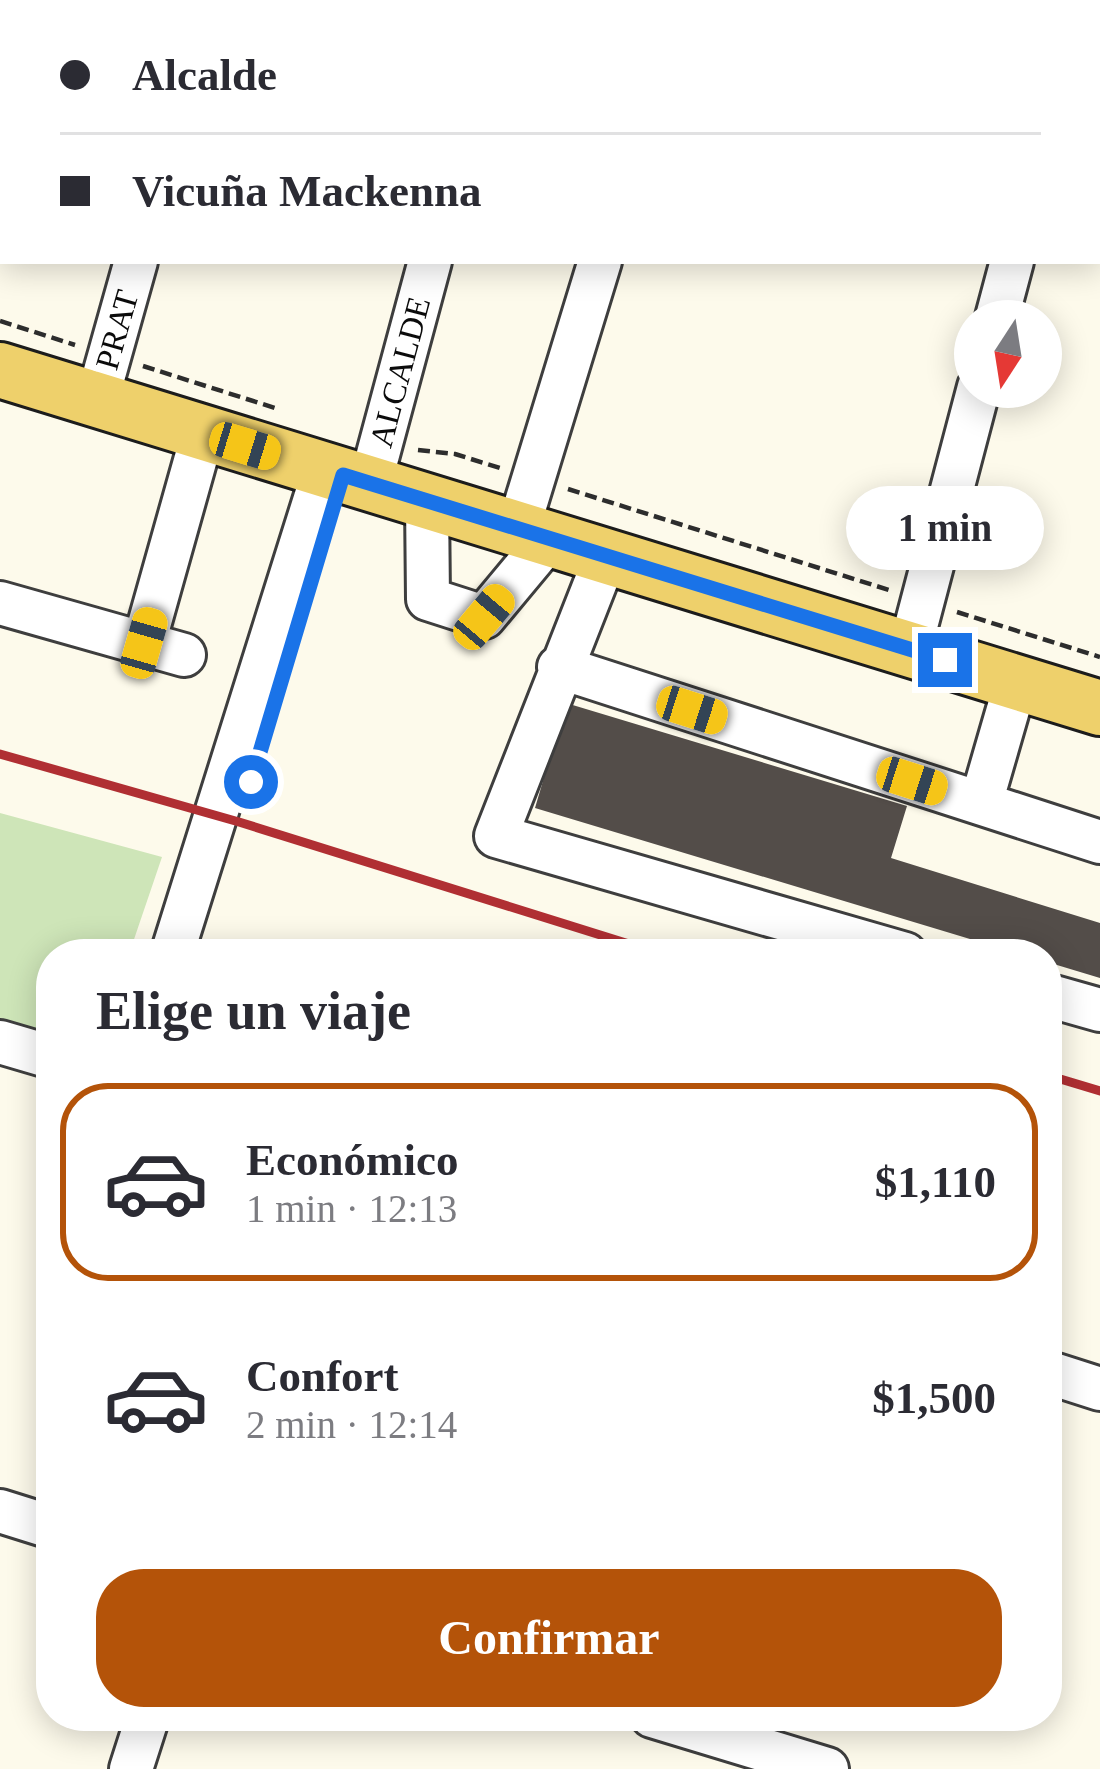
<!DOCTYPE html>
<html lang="es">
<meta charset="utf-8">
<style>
:root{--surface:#fff;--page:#f7f7f7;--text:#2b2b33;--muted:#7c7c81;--line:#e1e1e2;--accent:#b45309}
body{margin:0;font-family:Georgia,serif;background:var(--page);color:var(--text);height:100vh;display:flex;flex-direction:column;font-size:45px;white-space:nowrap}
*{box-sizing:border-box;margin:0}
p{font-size:39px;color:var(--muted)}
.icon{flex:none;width:66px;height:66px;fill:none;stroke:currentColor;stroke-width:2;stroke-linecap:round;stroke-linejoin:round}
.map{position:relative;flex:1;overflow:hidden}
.drawer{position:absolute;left:36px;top:939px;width:1026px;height:792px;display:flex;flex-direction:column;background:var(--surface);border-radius:48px;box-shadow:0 6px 30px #0003}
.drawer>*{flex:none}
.guide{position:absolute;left:0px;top:0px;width:1101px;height:264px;box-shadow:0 6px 30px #0003;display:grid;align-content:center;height:264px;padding:0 60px;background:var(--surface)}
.needle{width:78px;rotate:192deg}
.fabs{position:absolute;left:954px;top:300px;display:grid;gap:24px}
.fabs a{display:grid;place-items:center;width:108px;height:108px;border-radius:50%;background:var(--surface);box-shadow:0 6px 30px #0003;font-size:60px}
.end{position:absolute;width:54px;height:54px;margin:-27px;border:15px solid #1a73e8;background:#fff;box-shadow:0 0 0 6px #fff}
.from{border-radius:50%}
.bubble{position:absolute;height:84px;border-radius:42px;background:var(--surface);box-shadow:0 6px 30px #0003;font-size:39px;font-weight:700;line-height:84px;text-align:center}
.car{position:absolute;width:36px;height:72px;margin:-36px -18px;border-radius:15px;box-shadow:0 0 9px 3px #0007;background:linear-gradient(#f5c518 24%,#345 0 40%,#f5c518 0 76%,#345 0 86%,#f5c518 0)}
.guide b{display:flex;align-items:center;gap:42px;height:114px;font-size:45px}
.guide b+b{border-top:3px solid var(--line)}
.guide i{width:30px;height:30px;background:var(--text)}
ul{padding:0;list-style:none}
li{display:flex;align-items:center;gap:36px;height:198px;margin:0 24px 18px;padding:0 36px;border:6px solid transparent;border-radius:48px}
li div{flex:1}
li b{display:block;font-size:45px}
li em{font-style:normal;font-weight:700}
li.selected{border-color:var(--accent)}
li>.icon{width:108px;height:108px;stroke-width:1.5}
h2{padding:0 60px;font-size:54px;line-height:144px}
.action{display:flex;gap:24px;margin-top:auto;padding:24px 60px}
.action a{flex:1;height:138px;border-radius:48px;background:var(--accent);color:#fff;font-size:48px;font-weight:700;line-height:138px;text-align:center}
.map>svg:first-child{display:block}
</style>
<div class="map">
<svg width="1100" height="1769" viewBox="0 0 1100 1769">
<rect width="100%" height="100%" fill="#fdfaeb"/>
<path fill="#cee5b8" d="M0 813 162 857 129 954H51V1047L0 1054Z"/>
<path fill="#534d49" d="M566 703 907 806 891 858 1100 923V978L1047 962V954H1020L535 808Z"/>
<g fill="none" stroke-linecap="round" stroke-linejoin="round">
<g stroke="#3e3e3e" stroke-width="48">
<path id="minor" d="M949 0 959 3
M209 3 210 0
M500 3 501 0
M1080 3 1081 0
M1098 46H1100
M996 321 1012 261
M97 400 136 261
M370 484 430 261
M427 501 428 599 484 617 549 539
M518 529 600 261
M606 556 496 836 905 954
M0 603 184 655
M144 643 203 433
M910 649 979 387
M559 667 1100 842
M981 803 1016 682
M172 954 324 470
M1047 995 1100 1010
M0 1042 51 1057
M1047 1372 1100 1389
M0 1511 51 1527
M652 1716 827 1769
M131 1769 148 1716"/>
</g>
<g stroke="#1c1c1c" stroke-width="60">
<path id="major" d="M0 370 1100 708"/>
</g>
<path stroke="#2d2d2d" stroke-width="4.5" stroke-dasharray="12 6" stroke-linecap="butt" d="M0 321 75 345
M143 366 275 408
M418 450 455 454 500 468
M568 489 889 590
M957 612 1100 657"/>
<use href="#minor" stroke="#fff" stroke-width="42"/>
<use href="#major" stroke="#eed06b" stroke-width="54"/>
<path stroke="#b02f33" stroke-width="9" d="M0 754 239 822 661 954
M1047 1075 1100 1091"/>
</g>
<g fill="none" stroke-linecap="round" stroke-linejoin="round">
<path stroke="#1a73e8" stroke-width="15" d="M251 782 343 475 945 660"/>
</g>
<g text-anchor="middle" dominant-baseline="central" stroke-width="12" stroke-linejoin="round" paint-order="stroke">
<g font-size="33" fill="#0b0b0b" stroke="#fff">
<text transform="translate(117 330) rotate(-74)">PRAT</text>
<text transform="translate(400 372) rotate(-75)">ALCALDE</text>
</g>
</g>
</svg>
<div class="fabs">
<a><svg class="needle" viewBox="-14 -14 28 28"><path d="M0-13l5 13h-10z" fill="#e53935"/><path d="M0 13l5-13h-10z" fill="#7c7c81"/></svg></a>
</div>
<i class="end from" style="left:251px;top:782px"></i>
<i class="end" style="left:945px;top:660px"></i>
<div class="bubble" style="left:846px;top:486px;width:198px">1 min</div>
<i class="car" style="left:245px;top:446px;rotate:107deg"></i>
<i class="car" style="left:484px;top:617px;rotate:40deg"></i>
<i class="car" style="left:144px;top:643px;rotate:16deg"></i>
<i class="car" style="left:692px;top:710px;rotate:108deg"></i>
<i class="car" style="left:912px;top:781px;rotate:108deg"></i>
<div class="guide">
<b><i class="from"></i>Alcalde</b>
<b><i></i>Vicuña Mackenna</b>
</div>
<section class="drawer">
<h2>Elige un viaje</h2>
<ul>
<li class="selected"><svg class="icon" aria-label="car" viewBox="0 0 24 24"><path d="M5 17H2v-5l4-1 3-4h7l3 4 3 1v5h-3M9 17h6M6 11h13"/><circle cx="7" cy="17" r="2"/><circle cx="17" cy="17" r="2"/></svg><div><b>Económico</b><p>1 min · 12:13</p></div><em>$1,110</em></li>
<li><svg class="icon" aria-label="car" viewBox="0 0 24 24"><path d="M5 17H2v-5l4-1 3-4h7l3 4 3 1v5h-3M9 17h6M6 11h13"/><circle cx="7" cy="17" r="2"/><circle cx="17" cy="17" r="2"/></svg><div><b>Confort</b><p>2 min · 12:14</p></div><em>$1,500</em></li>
</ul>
<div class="action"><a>Confirmar</a></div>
</section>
</div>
